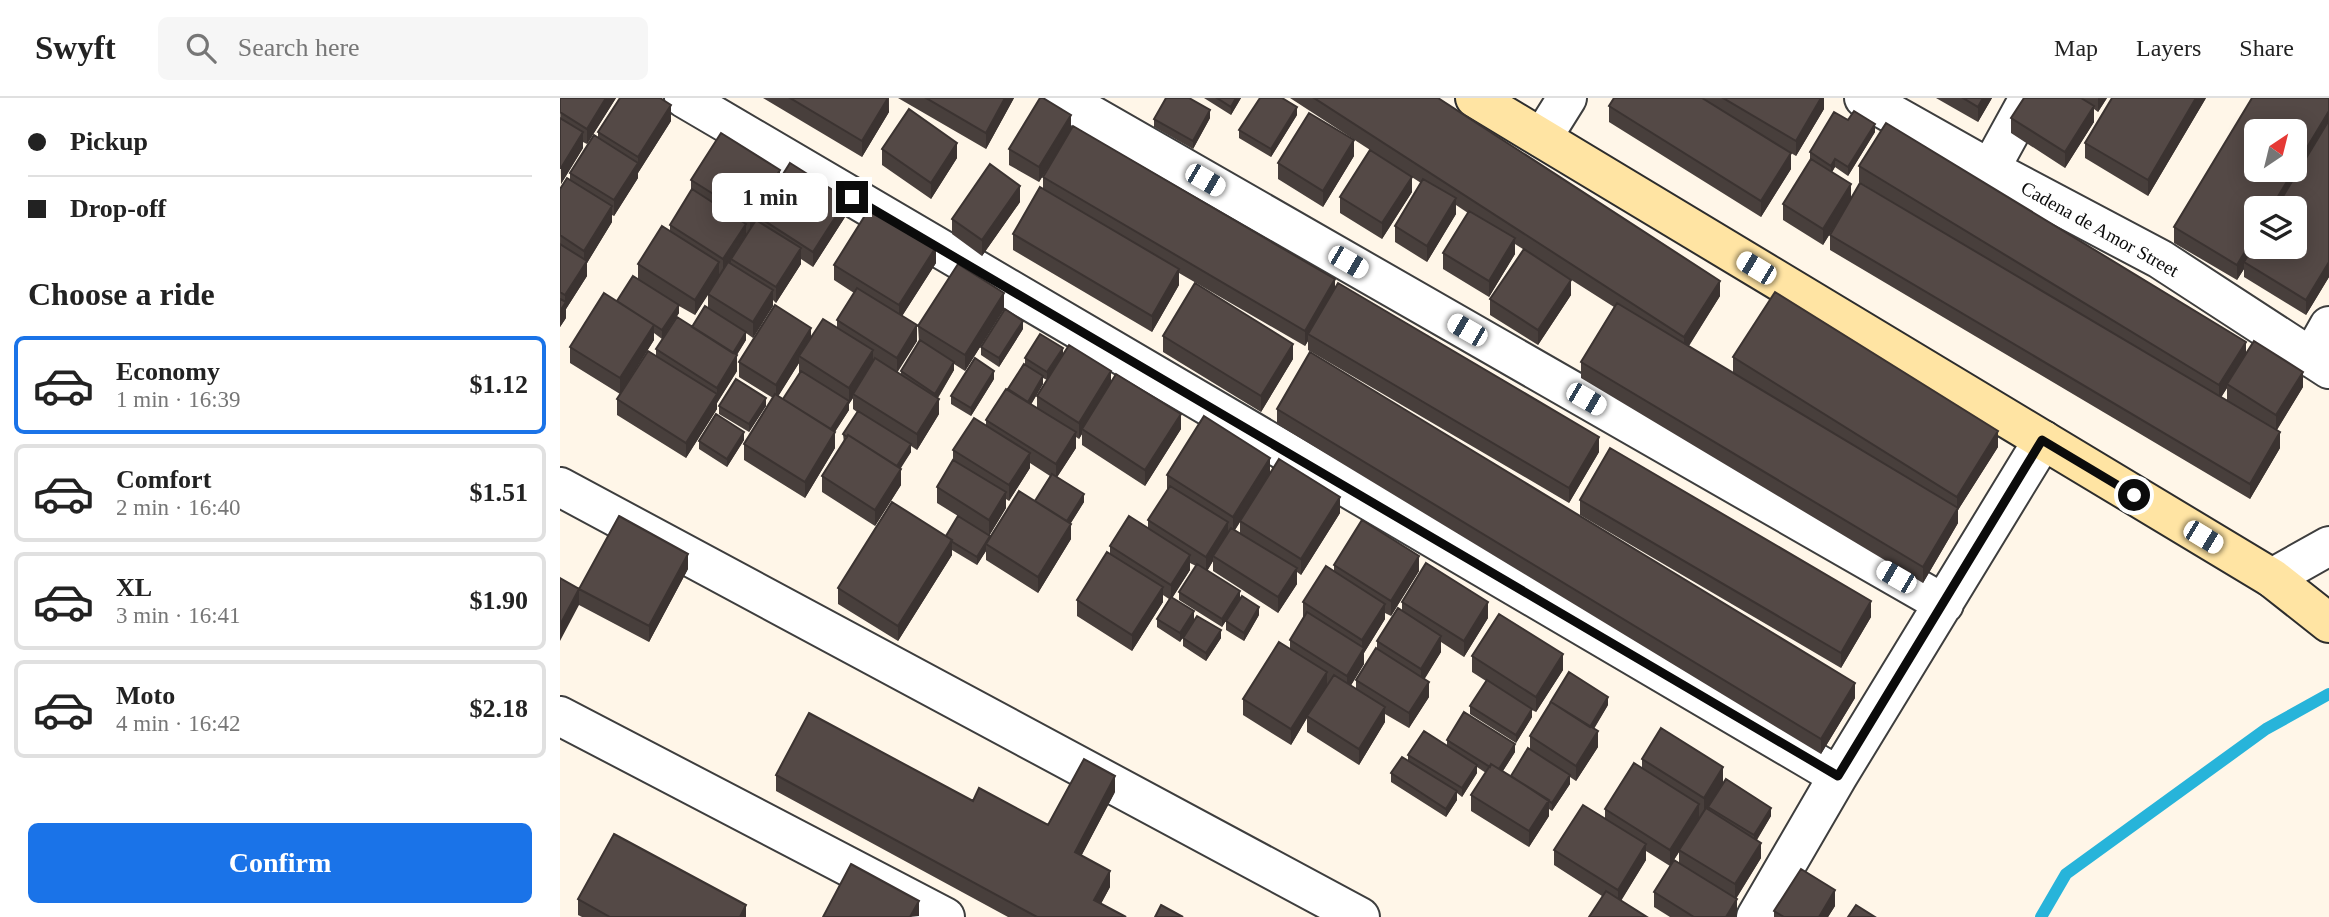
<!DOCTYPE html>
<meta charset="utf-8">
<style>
:root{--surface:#fff;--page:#f6f6f6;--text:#222;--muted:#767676;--line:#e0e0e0;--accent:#1a73e8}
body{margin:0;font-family:Georgia,serif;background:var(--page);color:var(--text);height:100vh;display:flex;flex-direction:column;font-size:26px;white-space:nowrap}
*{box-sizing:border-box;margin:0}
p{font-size:23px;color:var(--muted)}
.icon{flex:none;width:38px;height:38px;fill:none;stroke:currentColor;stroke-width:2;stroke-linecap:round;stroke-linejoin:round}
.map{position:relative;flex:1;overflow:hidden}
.details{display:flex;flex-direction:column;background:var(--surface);width:560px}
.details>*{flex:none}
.guide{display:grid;align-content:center;height:154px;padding:0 28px;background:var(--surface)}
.needle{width:46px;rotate:35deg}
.buttons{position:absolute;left:1684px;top:21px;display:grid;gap:14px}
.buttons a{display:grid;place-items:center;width:63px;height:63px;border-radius:10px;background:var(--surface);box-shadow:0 4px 18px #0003;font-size:35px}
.end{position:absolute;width:32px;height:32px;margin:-16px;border:9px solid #0b0b0b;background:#fff;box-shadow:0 0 0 4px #fff}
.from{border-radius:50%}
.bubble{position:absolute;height:49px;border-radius:10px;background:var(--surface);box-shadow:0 4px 18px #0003;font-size:23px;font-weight:800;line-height:49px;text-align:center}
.car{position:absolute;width:21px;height:42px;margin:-21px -10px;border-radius:9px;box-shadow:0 0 5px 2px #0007;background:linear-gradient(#fff 24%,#345 0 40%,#fff 0 76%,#345 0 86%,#fff 0)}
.guide b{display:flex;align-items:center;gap:24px;height:66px;font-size:26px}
.guide b+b{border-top:2px solid var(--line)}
.guide i{width:18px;height:18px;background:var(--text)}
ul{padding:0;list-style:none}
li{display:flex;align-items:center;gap:21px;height:98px;margin:0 14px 10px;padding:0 14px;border:4px solid var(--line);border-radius:10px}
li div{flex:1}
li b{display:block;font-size:26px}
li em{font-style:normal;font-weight:800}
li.active{border-color:var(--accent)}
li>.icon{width:63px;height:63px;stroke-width:1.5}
h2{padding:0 28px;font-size:32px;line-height:84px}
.cta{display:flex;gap:14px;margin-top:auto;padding:14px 28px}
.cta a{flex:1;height:80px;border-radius:10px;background:var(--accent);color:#fff;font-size:28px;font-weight:800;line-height:80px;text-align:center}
header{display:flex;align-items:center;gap:42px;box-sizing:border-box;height:98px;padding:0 35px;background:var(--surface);border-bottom:2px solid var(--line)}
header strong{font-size:33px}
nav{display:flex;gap:38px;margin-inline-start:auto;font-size:24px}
.search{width:490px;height:63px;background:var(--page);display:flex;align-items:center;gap:18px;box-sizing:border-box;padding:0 24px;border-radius:10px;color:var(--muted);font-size:26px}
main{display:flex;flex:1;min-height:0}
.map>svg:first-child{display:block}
</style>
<header>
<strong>Swyft</strong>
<div class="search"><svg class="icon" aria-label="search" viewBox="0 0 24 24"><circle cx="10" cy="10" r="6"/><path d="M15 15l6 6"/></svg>Search here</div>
<nav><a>Map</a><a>Layers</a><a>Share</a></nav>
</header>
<main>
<section class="details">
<div class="guide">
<b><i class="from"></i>Pickup</b>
<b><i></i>Drop-off</b>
</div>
<h2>Choose a ride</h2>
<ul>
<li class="active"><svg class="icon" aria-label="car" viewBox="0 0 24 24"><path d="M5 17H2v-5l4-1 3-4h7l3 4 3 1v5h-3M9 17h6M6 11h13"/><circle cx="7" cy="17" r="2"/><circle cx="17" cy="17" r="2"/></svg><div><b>Economy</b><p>1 min · 16:39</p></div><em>$1.12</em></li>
<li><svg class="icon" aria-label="car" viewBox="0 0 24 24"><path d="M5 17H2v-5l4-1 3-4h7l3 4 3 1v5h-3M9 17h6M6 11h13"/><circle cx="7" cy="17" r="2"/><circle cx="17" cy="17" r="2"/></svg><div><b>Comfort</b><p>2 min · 16:40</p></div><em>$1.51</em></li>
<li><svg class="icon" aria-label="car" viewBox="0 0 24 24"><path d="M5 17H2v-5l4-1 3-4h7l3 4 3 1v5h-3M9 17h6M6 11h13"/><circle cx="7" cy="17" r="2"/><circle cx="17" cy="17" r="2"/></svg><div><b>XL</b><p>3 min · 16:41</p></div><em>$1.90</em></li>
<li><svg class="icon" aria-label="car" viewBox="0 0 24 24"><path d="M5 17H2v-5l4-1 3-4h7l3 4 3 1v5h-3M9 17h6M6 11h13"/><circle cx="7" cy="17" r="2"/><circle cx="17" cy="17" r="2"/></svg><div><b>Moto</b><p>4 min · 16:42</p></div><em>$2.18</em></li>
</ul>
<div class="cta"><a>Confirm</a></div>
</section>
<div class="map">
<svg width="1769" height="819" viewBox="0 0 1769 819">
<rect width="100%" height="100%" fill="#fff6e8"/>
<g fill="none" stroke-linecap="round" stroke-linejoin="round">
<path stroke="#27b4da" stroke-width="12" d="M1481 819 1506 776 1706 631 1769 596"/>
<g stroke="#3e3e3e" stroke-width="42">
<path id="street" d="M124 0 1278 678
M502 0 1384 506
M1304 0 1430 71 1600 161 1769 271
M982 40 1007 0
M1430 71 1469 0
M1751 260 1769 228
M0 389 800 819
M1712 480 1769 448
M0 618 385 819
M1196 819 1278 678 1483 342"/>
</g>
<g stroke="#2d2d2d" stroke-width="42">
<path id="secondary" d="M915 0 1712 480 1769 525"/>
</g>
<use href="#street" stroke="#fff" stroke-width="38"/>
<use href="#secondary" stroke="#ffe4a3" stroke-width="38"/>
</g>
<path fill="#483f3c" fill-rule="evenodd" d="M0 0H56L27 46 23 44V50L1 86Z
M203 0H329V14L302 59Z
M338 0H454L426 51Z
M644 0H681L671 17Z
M730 0H878L1160 198 1129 248 1173 275V259L1438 349 1398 412V425L1363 485 1021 280V264L1054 209 955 146V156L929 199 883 171V155L908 115 896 107V116L867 164 835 144V128L861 85Z
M1054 0H1264V11L1236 58 1231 55V71L1201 119 1049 24V8Z
M1376 0H1432L1418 24Z
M1464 0H1547L1538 14 1534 11V24L1505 70 1451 35V20Z
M1646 0 1588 98 1525 60V45Z
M1769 0V179L1746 217 1684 179V171L1677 182 1614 145V129Z
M737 17 711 59 679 40V32Z
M650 20 633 51 594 29V21Z
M1288 22 1315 34 1288 78 1275 69 1272 74 1291 100 1372 128 1299 84V68L1686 256 1743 289 1717 332 1720 350 1690 401 1270 152V137L1278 122 1263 147 1223 122V106L1250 63V54ZM1667 290V302L1661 299Z
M111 23 78 75V80L54 118 52 117V124L27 165V178L6 211V220L0 229V91L10 82V75L38 40V34Z
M511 32 775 190 1039 354 1009 405 748 252V243L745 248 619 175V187L592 234 453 152V136L483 91V79L502 46 479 84 449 67V51Z
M322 51 397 60 371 101 322 67Z
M794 58 763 109 718 81V65Z
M220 81 287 116 253 169 241 161V166L216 205 213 202V208L193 240 186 235V242L177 257V273L157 305V311L126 360 57 317V301L96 258V251L132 229 148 210V196L135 217 119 208V215L102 241 94 235V242L60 296 10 265V249L57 203 78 181V166L110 133V127L131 93V82Z
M852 94 822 141 780 115V99Z
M460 104 422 158 392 136V121Z
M376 165 342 218 357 243 337 274 341 276V273L359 244 358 228 444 211 405 273 394 266V272L378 300 379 316 357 352 351 348V354L340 370 341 387 315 428 262 394V378L284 345 283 336 297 314 293 311V300L289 306V312L275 334V350L245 400 184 362V346L213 300 179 279V264L277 229V222L294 195 274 182V167ZM239 265V274L240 275 223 301 218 298Z
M1011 197 978 247 930 217V201Z
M463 231 439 269 421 257V249Z
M603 238 733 261 701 314 603 254Z
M503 258 551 285 621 331 585 388 522 347V336L519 341 516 339V350L497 379 524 404 511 425V441L478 495 426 462V453L417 467 392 452V457L338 543 278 506V490L386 438 398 418 377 405V389L393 362V352L426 328V322L465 267V260ZM483 280 487 282 477 298V310L471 306 483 286ZM470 365 490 378 475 403 430 439 429 438 446 410V401L449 403 470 370Z
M434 281 411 318 391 306V298Z
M159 308H206L189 334 159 316Z
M717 311 1295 600 1261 656 717 326Z
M184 342 167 369 139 351V343Z
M710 375 780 415 741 477 737 474V486L718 515 653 473V463L647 473 680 501 662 529 619 502V494L636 468 630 465V472L612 500 634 522 620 544 597 529V521L609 501 603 497V504L572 553 517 518V502L550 456V448L588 430V422L607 393V377ZM680 424V435L675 432Z
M1020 402 1311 519 1281 570 1020 417Z
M774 467 859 473 831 518 825 515V521L804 555V566L791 587 796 591V582L817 551V543L842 513V504L928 520 904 559 881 544V554L864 581 869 599 849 630 825 616V624L799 667 747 634V620L731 647 683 617V601L730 551V542L743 520V504L774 474Z
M128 471 89 544 19 507V491Z
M699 517 684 543 666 532V523Z
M623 540H661L646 563 623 548Z
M912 558 1003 572 976 614 972 612V619L956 645 910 616V608L926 583 912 574Z
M1048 607 1034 631 1038 649 1016 683 1010 679V686L992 713 989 711V718L969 749 911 713V697L926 675 917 669V675L902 699 897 695V702L886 719 831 684V675L848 663V657L887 648V642L955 654 943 673 951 678 970 652V638Z
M1082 661 1163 685 1147 711 1148 712V709L1211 718 1197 742 1201 760 1176 801 1177 817 1175 819H1110L1094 809V794L1119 765V754L1110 768 1086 753V762L1061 802 1042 798 994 767V752L1045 721V711L1082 670Z
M216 677 413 703 488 727 555 694 521 758 550 789 541 806 566 819H448L216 693Z
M18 801 186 819H22L18 817Z
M1275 808 1268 819H1214V813Z"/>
<path fill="#3b3331" d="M46 0H56L27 46V31Z
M328 0 329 14 302 59V43Z
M445 0H454L426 51V35Z
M676 0H681L671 17V9Z
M1261 0H1264V11L1236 58V43Z
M1423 0H1432L1418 24V9Z
M1538 0H1547L1538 14Z
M1636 0H1646L1588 98V82Z
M111 7V23L78 75V59Z
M1534 8V24L1505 70V54Z
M737 9V17L711 59V51Z
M650 12V20L633 51V43Z
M1769 13V29L1720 110H1711Z
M511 17V33L479 84V69Z
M1315 26V34L1288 78V69Z
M23 34V50L1 86V70Z
M794 42V58L763 109V93Z
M397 45V60L371 101V85Z
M1231 55V71L1201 119V103Z
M1275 61V69L1271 76V68Z
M78 65V80L54 118V102Z
M220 72V87L197 118V124L190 135V119Z
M852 79V94L822 141V125Z
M1291 86V102L1263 147V131Z
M460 88V104L422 158V142Z
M896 100V116L867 164V148Z
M287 101V116L253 169V154Z
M52 108V124L27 165V178L6 211V220L0 229V213L5 205V197L24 166V153Z
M186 126V141L171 161V164L163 176V161Z
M1696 135V149L1684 164V171L1677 182V167Z
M955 140V156L929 199V183Z
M376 149V165L339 223V207Z
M241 150V166L216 205V189Z
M159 164V180L135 217V202Z
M1769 164V179L1746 217V202Z
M619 171V187L592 234V218Z
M775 181V197L748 236V243L745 248V233Z
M1011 182V197L978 247V232Z
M1160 183V198L1124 255V239Z
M213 192V208L193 240V224Z
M444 195V211L405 273V257Z
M119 207V215L102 241V232Z
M463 223V231L439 269V260Z
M94 227V242L60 296V280Z
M357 227V243L337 275V260Z
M251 230V245L239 258V265L216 302V287Z
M186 234V242L172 264V256Z
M1686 244V260L1667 286V290L1659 303V287Z
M733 246V261L701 314V298Z
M503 250V258L487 282V274Z
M313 252V267L293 296V300L289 306V290Z
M177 257V273L157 305V311L126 360V345L157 296V290Z
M394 264V272L375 304V296Z
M434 273V281L411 318V310Z
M551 273V289L522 331V336L519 341V325Z
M1743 274V289L1716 333V317Z
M483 278V286L468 312V304Z
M206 300V308L189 334V326Z
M379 301V316L357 352V336Z
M289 303V312L270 341V333Z
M621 316V331L585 388V372Z
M1438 333V349L1398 412V425L1363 485V469L1397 413V399Z
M184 334V342L167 369V361Z
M275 334V350L245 400V384Z
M516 334V350L496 381V366Z
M1720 334V350L1690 401V386Z
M1039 339V354L1009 405V390Z
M351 346V354L336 378V369Z
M470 355V370L449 403V387Z
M710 360V376L673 435V419Z
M341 371V387L315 428V412Z
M446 394V410L429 438V422Z
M524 396V404L505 434V426Z
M780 399V415L741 477V461Z
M668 424V440L653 458V463L646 475V459Z
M511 426V441L478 495V479Z
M430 438 426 446V453L417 467V459Z
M392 442V457L338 543V528Z
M128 456V471L89 544V528Z
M630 457V472L611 502V487Z
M859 458V473L831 518V503Z
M737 470V486L718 515V499Z
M603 489V504L572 553V537Z
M19 491V507L0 543V527Z
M680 493V501L662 529V521Z
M1311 503V519L1281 570V555Z
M928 504V520L904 559V543Z
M825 506V521L804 555V566L787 594V578L802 553V542Z
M699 509V517L684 543V535Z
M634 513V522L620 544V535Z
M661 532V540L646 563V555Z
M881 538V554L861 587V571Z
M1003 556V572L976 614V599Z
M767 574V589L747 618V620L731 647V631Z
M869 584V599L849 630V615Z
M1295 585V600L1261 656V641Z
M1048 599V607L1029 638V630Z
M825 609V624L799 667V651Z
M972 611V619L956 645V637Z
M1038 633V649L1016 683V668Z
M955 646V654L937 682V673Z
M917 667V675L902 699V690Z
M1163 669V685L1144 716V700Z
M1010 677V686L992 713V705Z
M555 678V694L515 770V754Z
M897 693V702L886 719V711Z
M989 702V718L969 749V733Z
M1139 706V722L1119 752V754L1110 768V752Z
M1211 710V718L1194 746V737Z
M1201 745V760L1175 802V786Z
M1086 746V762L1058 808V792Z
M550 773V789L534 818V802Z
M1275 792V808L1268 819H1259Z
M1177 801V817L1175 819H1166Z
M359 803V818L350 819Z
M186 807V819H180Z"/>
<path fill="#544946" stroke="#3b3331" stroke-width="2" d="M0 0H46L27 31 0 14Z
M60 0H100L111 7 78 59 38 34Z
M230 0H328L302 43Z
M366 0H445L426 35Z
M480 0H483L511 17 479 69 449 51Z
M606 0H629L650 12 633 43 594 21Z
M657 0H676L671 9Z
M700 0H722L737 9 711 51 679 32Z
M754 0H878L1160 183 1124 239Z
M1054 0H1142L1231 55 1201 103 1049 8Z
M1163 0H1261L1236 43Z
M1403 0H1423L1418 9Z
M1464 0H1521L1534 8 1505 54 1451 20Z
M1552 0H1636L1588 82 1525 45Z
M1692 0H1769V13L1734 71V33H1696V72H1734L1711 110H1696V135L1677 167 1614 129Z
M349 11 397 45 371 85 322 51Z
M1294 13 1315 26 1288 69 1275 61 1271 68 1250 54 1274 14 1288 22Z
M749 15 794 42 763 93 718 65Z
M0 20 23 34 1 70H0Z
M1769 22V164L1746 202 1684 164 1696 144V149H1734V110H1716Z
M1326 25 1686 244 1659 287 1299 68Z
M513 28 775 181 745 233 483 79Z
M161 35 220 72 190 119 131 82Z
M34 37 78 65 54 102 10 75Z
M810 52 852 79 822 125 780 99Z
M1251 61 1291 86 1263 131 1223 106Z
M230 65 287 101 253 154 197 118Z
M430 66 460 88 422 142 392 121Z
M7 80 52 108 24 153 0 137V91Z
M863 81 896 100 867 148 835 128Z
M1300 85 1720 334 1690 386 1270 137Z
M480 89 619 171 592 218 453 136Z
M132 91 186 126 163 161 110 127Z
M311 108 376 149 339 207 274 167Z
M909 113 955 140 929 183 883 155Z
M196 122 241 150 216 189 171 161Z
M102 128 159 164 135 202 78 166Z
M0 146 27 163 5 197 0 194Z
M964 151 1011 182 978 232 930 201Z
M168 164 213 192 193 224 148 196Z
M398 166 444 195 405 257 358 228Z
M73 178 119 207 102 232 57 203Z
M635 185 733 246 701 298 603 238Z
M778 185 1039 339 1009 390 748 236Z
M297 190 357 227 337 260 277 222Z
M1215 194 1438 333 1397 399 1173 259Z
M44 195 94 227 60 280 10 249Z
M0 201 6 204 0 213Z
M1057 205 1398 410 1363 469 1021 264Z
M215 207 251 230 216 287 179 264Z
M145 208 186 234 173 255 132 229Z
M445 211 463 223 439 260 421 249Z
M117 219 177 257 157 290 96 251Z
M263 221 313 252 289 290 239 258Z
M480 236 503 250 487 274 465 260Z
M360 242 394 264 375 296 341 273Z
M1694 243 1743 274 1716 317 1667 286Z
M509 247 551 273 519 325 477 298Z
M88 253 157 296 126 345 57 301Z
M750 254 1295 585 1261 641 717 311Z
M315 260 379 301 357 336 293 296Z
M415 260 434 273 411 310 391 298Z
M464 266 483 278 468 304 448 291Z
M241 273 289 303 271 331 223 301Z
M556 276 621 316 585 372 522 331Z
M176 281 206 300 189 326 159 308Z
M446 291 516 334 496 366 426 322Z
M215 296 275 334 245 384 184 346Z
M298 313 351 346 337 368 288 337 287 339 283 336Z
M156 316 184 334 167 361 139 343Z
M644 318 710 360 673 419 607 377Z
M414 320 470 355 449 387 393 352Z
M288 337 341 371 315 412 262 378Z
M1050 350 1311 503 1281 555 1020 402Z
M719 361 780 399 741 461 680 423Z
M393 362 446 394 429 422 377 389Z
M492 376 524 396 507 423 475 403Z
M610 388 668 424 646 459 588 422Z
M459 393 511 426 478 479 426 446Z
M332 404 392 442 338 528 278 490Z
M59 418 128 456 89 528 19 491Z
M398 418 430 438 417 459 391 443 392 442 386 438Z
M569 418 630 457 611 487 550 448Z
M802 422 859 458 831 503 774 467Z
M671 430 737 470 718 499 653 458Z
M547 454 603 489 572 537 517 502Z
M866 465 928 504 904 543 842 504Z
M637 466 680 493 662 521 619 494Z
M766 468 825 506 802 542 743 504Z
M0 480 19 491 0 527Z
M682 498 699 509 684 535 666 523Z
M611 499 634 513 620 535 597 521Z
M838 510 881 538 861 571 817 543Z
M747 514 804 550 787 578 730 542Z
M939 516 1003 556 976 599 912 558Z
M637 518 661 532 646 555 623 540Z
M719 544 767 574 731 631 683 601Z
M816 550 869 584 849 615 796 582Z
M1009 574 1048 599 1030 629 991 604 990 605Z
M774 577 825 609 799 651 747 618Z
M927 582 972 611 956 637 910 608Z
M991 604 1038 633 1016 668 970 638Z
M904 614 955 646 939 671 931 666 930 669 887 642Z
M249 615 413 703 419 690 488 727 524 661 555 678 515 754 550 773 534 802 566 819H477L216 677Z
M1101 630 1163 669 1144 700 1082 661Z
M864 633 917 667 902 690 848 657Z
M968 650 1010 677 992 705 951 678Z
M842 659 897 693 886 711 831 675Z
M1074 665 1139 706 1110 752 1045 711Z
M931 666 989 702 969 733 911 697Z
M1166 681 1211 710 1194 737 1148 709Z
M1023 707 1086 746 1058 792 994 752Z
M1146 710 1201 745 1175 786 1119 752Z
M54 736 186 807 180 819H50L18 801Z
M1114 762 1177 801 1166 819H1134L1094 794Z
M291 766 359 803 350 819H263Z
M1241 771 1275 792 1259 819H1224L1214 813Z
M1046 793 1087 819H1029Z
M601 807 623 819H595Z
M1296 807 1315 819H1288Z"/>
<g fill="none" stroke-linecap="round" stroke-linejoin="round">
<path stroke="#0b0b0b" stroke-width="9" d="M292 99 1278 678 1482 342 1574 397"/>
</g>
<g text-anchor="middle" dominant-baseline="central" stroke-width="7" stroke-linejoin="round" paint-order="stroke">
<g font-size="19" fill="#0b0b0b" stroke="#fff">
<text transform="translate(1540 131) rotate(29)">Cadena de Amor Street</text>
</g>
</g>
</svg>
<div class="buttons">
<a><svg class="needle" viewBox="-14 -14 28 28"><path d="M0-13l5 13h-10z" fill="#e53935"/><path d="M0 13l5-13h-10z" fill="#767676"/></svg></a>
<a><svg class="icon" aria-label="layers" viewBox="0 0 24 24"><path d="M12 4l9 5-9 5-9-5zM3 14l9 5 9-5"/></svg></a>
</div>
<i class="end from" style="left:1574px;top:397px"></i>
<i class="end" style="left:292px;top:99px"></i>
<div class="bubble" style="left:152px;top:75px;width:116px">1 min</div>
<i class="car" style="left:645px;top:82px;rotate:120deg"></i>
<i class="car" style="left:788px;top:164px;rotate:120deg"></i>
<i class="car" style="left:1196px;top:170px;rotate:301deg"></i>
<i class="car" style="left:907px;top:232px;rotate:300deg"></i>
<i class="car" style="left:1026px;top:301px;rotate:120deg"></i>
<i class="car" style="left:1643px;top:439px;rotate:121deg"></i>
<i class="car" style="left:1336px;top:479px;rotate:300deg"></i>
</div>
</main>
